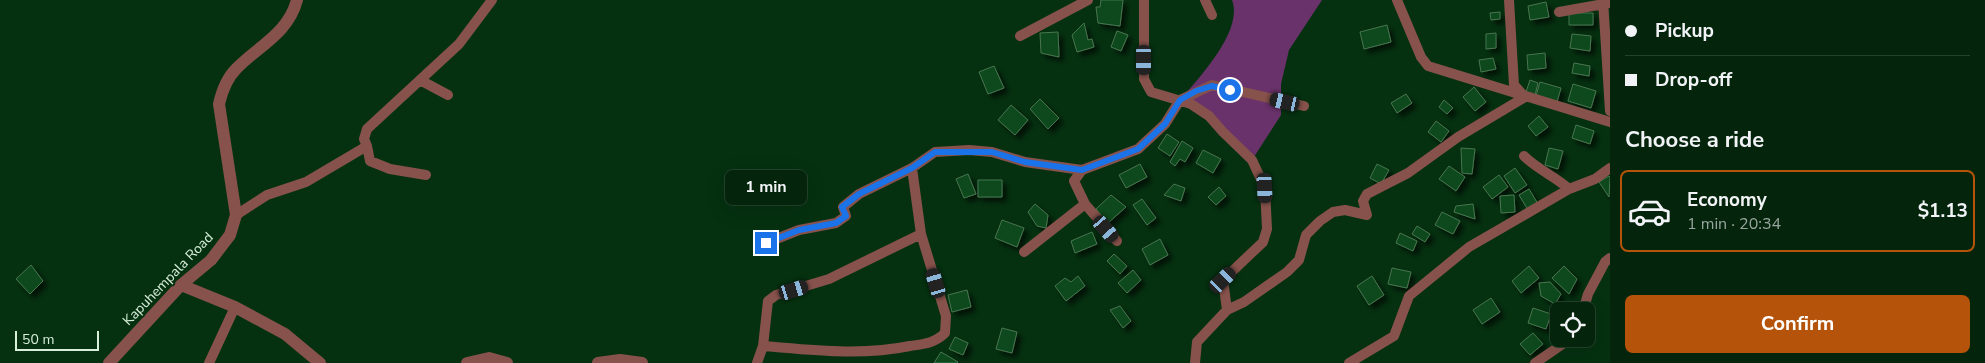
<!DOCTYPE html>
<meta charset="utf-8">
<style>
:root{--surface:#04250c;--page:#12311a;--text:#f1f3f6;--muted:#97a59d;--line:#25422d;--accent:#b45309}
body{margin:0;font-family:"Nunito Sans",sans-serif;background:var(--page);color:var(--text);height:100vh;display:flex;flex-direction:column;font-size:19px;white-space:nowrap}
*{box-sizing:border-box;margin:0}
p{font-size:16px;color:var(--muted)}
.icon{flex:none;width:28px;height:28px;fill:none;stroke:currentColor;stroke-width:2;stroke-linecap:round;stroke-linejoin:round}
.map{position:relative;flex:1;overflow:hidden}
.drawer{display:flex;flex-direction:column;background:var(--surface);width:375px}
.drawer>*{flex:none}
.top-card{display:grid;align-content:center;height:110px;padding:0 15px;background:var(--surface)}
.tools{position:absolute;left:1550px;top:302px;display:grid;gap:10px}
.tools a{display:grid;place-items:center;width:45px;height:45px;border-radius:8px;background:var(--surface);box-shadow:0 5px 20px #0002,0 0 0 1px var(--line);font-size:25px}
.scale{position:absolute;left:15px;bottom:12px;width:84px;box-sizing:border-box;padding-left:5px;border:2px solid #d8efda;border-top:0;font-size:14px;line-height:18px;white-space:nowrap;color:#d8efda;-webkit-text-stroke:4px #053110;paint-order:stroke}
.end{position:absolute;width:22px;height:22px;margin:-11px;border:6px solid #1a73e8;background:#fff;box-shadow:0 0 0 2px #fff}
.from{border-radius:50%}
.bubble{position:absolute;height:35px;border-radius:8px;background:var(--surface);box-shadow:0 5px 20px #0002,0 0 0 1px var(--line);font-size:16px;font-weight:700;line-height:35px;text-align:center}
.car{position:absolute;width:15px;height:30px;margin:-15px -8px;border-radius:6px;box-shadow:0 0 4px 1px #0007;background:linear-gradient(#222 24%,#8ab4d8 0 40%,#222 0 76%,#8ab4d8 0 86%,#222 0)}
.top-card b{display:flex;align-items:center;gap:18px;height:48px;font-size:19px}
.top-card b+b{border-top:1px solid var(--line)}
.top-card i{width:12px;height:12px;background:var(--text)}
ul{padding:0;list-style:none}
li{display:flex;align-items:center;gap:15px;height:82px;margin:0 10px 8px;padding:0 5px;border:2px solid transparent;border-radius:8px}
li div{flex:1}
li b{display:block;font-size:19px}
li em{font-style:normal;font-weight:700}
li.current{border-color:var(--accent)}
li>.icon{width:45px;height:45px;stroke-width:1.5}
h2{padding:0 15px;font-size:22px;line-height:60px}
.cta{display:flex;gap:10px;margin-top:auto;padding:10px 15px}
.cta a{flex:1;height:58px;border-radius:8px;background:var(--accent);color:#fff;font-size:20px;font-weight:700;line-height:58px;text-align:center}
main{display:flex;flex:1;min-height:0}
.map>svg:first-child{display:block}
</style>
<main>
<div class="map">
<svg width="1610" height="363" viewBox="0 0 1610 363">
<defs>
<filter id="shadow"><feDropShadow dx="4.5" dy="4.5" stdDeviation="2.5" flood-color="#0009"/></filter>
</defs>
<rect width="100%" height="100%" fill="#053110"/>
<path fill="#6a326a" d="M1232 0H1322L1289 50 1281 84V115L1252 160 1223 132 1180 100C1198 79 1244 31 1232 0Z"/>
<path fill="#07481a" stroke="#4b7550" filter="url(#shadow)" d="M1101 0H1123L1120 26 1098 23 1096 7H1100Z
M1546 2 1549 17 1530 20 1528 6Z
M1500 12V19L1491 20 1490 13Z
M1569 13H1593V25H1569Z
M1084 23 1088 40 1092 39 1094 47 1077 52 1072 35Z
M1387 25 1391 42 1364 49 1360 32Z
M1117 31 1128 35 1121 51 1111 47Z
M1058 32 1059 57 1041 53 1040 33Z
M1496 33V48L1486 49V34Z
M1572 34 1591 36 1590 51 1570 48Z
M1545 53 1546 68 1528 70 1527 55Z
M1493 58 1496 69 1481 72 1479 60Z
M1574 63 1590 66 1589 76 1572 73Z
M994 66 1004 88 988 94 979 72Z
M1530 80 1538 83 1535 95 1526 92Z
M1540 82 1561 88 1557 102 1536 96Z
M1573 84 1596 91 1591 108 1568 101Z
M1474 87 1486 102 1475 111 1463 97Z
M1406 94 1412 103 1397 113 1391 103Z
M1040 99 1059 118 1048 129 1030 109Z
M1444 100 1453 108 1447 114 1439 107Z
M1011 105 1028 120 1015 135 998 120Z
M1539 116 1548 127 1536 136 1528 126Z
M1436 121 1449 131 1441 142 1428 132Z
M1576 125 1594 131 1590 144 1572 138Z
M1167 134 1179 142 1170 156 1158 148Z
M1182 141 1193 148 1185 162 1180 159 1175 166 1170 162Z
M1461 148 1475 149 1472 174 1462 173Z
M1549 148 1563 151 1558 169 1545 165Z
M1203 150 1221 159 1213 173 1196 163Z
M1140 164 1147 177 1126 188 1119 175Z
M1377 164 1389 170 1381 184 1370 178Z
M1449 166 1465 177 1456 191 1439 179Z
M1515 168 1527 185 1515 193 1504 176Z
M968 174 976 194 964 198 956 179Z
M1499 175 1508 187 1492 199 1483 187Z
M1609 176 1610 177 1609 197 1599 182Z
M978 180H1002V197H978Z
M1174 184 1185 188 1181 201 1164 195Z
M1219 187 1226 196 1216 205 1208 197Z
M1529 189 1538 204 1528 210 1519 195Z
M1111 195 1126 207 1108 223 1096 209Z
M1514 195 1515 212 1501 213 1500 196Z
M1142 199 1156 218 1147 225 1133 205Z
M1035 204 1048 215 1046 228 1037 226 1028 212Z
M1473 204 1475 219 1454 212 1456 206Z
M1442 212 1460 221 1453 234 1435 225Z
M1002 220 1024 228 1017 247 995 238Z
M1417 226 1430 234 1425 242 1412 234Z
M1092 232 1097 244 1075 253 1071 241Z
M1400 233 1417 241 1413 251 1396 243Z
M1160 239 1168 255 1150 265 1142 249Z
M1114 254 1127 266 1120 274 1107 261Z
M31 265 43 281 30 294 16 279Z
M1529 266 1539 278 1521 293 1512 281Z
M1564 266 1577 279 1569 294 1552 278Z
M1392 268 1411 272 1407 288 1388 284Z
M1133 270 1141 280 1127 293 1118 283Z
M1078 276 1085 286 1066 301 1055 286 1065 278 1071 282Z
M1372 276 1384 295 1369 305 1357 286Z
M1550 282 1561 294 1555 304 1541 296 1539 283Z
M967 290 971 307 952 312 948 295Z
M1491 298 1500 312 1482 324 1473 310Z
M1120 306 1131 321 1123 328 1110 310Z
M1533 308 1551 314 1546 329 1528 323Z
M1002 328 1017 332 1012 353 996 349Z
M1533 333 1543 344 1530 355 1520 344Z
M955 337 968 343 963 355 949 349Z
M941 352 958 362 957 363H934Z"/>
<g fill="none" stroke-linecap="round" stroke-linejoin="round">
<path stroke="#87524b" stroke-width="10" d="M1144 0V79L1151 92 1191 104 1209 116 1223 132 1252 160 1265 188 1267 229 1263 242 1223 280 1227 310
M1205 0 1212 15
M1397 0 1421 57 1428 66 1610 122
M1603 0 1610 111
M1559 12 1609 3
M1020 36 1088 0
M420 80 448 95
M367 146 364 139 367 129 459 44 492 0
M1524 156C1538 170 1555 176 1569 189
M1082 170 1074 181 1085 204 1117 241
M236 215 267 195 306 182 367 146 370 161 390 169 426 175
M766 243 799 230 836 223 846 216 843 207 859 194 912 168
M1024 252 1085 204
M1583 311 1588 294 1605 262 1610 258
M763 346C813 350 861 356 910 346 924 344 935 343 945 333L946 316 921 234 912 168 935 152 969 150 992 152 1025 162 1082 170 1138 149 1165 124 1180 100 1212 85 1304 106
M209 363 235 307
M757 363 763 346 768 301 776 295 829 279 921 234
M1195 363 1197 342 1227 310 1244 302 1287 272 1299 260 1306 235 1320 221 1333 212 1345 210 1367 215 1363 201 1367 194 1408 173 1458 137 1525 97 1514 85 1509 0
M1349 363 1394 336 1409 296 1469 247 1569 189 1595 179 1610 168
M1535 363 1570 339"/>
<path stroke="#87524b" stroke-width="12" d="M181 285 235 307 285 334 320 363
M109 363 181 285 211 260 230 235 236 215 219 104C222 91 226 79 236 69 258 46 288 34 297 0
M467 363 489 358 507 363
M598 363 620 360 642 363"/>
</g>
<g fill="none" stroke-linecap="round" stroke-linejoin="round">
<path stroke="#1a73e8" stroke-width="6" d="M766 243 799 230 836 223 846 216 842 207 859 194 912 168 935 152H992L1025 162 1082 170 1138 149 1165 124 1180 100 1196 91 1212 86 1230 90"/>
</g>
<g text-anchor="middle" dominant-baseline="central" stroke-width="4" stroke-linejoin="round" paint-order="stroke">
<g font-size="14" fill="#d8efda" stroke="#053110">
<text transform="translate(168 279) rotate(-46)">Kapuhempala Road</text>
</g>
</g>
</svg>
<div class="tools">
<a><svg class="icon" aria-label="locate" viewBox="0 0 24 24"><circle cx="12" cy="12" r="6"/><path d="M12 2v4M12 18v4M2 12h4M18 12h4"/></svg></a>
</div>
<div class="scale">50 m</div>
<i class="end from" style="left:1230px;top:90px"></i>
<i class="end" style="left:766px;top:243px"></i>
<div class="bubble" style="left:725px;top:170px;width:82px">1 min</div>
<i class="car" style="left:1144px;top:60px;rotate:180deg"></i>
<i class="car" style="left:1285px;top:102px;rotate:283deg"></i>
<i class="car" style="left:1265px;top:188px;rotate:177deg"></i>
<i class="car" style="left:1106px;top:229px;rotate:139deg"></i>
<i class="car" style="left:1223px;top:280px;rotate:46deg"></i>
<i class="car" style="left:936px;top:283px;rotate:343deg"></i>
<i class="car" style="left:794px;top:290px;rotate:73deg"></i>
</div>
<section class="drawer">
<div class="top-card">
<b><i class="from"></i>Pickup</b>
<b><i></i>Drop-off</b>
</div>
<h2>Choose a ride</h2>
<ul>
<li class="current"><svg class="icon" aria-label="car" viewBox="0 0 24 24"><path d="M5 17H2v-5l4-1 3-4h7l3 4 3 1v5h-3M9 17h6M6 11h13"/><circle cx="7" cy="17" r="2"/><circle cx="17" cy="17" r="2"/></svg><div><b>Economy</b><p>1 min · 20:34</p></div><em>$1.13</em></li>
</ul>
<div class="cta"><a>Confirm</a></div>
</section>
</main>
